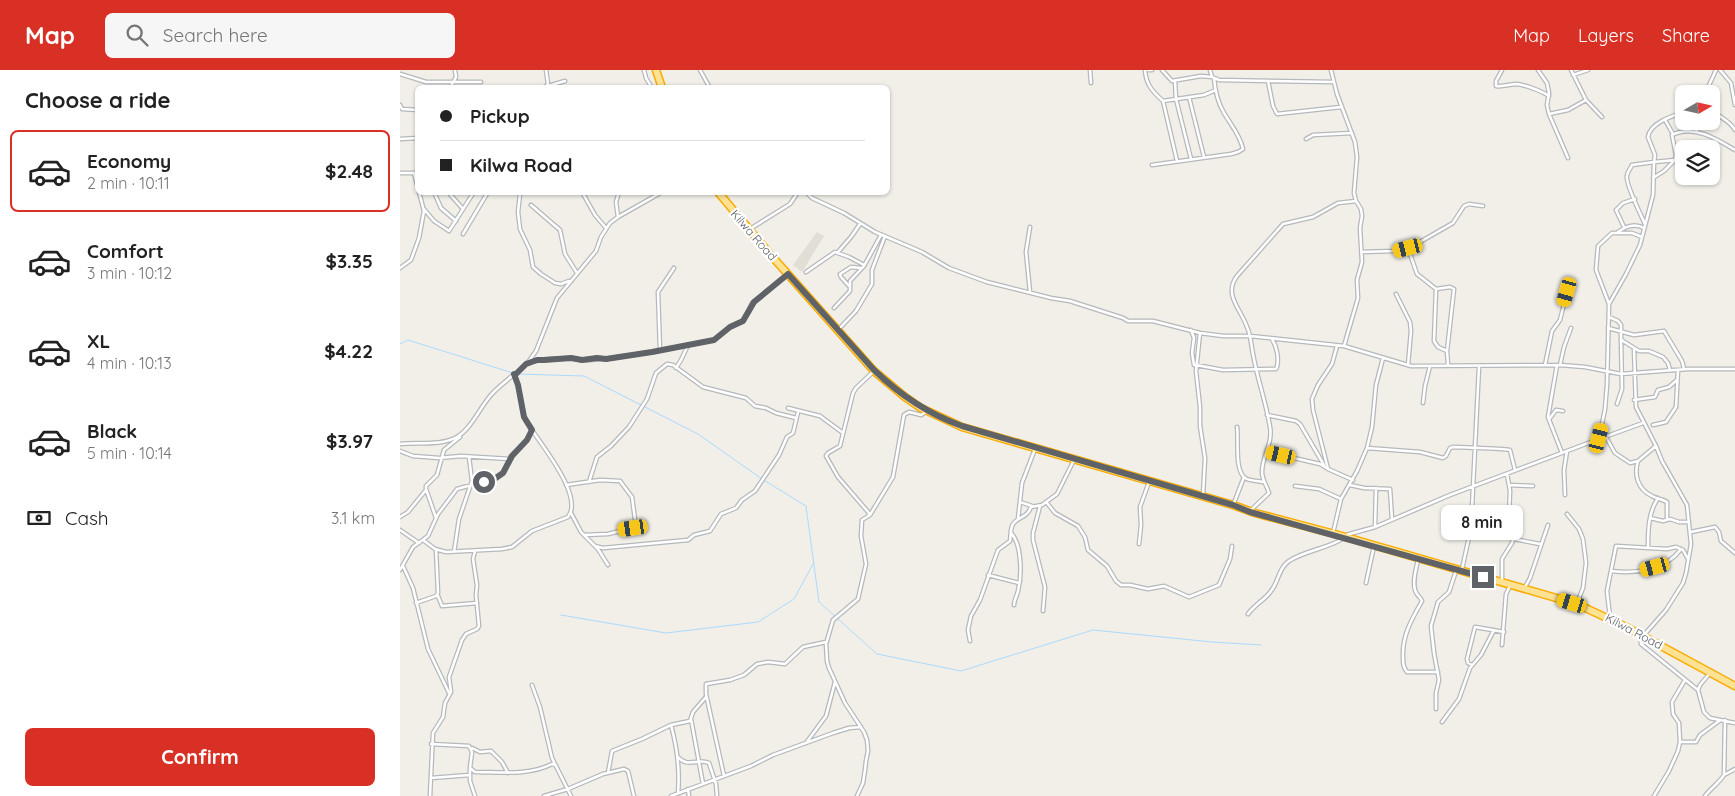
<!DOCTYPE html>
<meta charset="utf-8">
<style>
:root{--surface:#fff;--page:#f6f6f6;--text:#222;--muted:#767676;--line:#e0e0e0;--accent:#d93025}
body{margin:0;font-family:Quicksand,sans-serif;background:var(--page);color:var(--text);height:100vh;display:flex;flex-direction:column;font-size:19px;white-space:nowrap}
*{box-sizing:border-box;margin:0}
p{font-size:16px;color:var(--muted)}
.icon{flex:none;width:28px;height:28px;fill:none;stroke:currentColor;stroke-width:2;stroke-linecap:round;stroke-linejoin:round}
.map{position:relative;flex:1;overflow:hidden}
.drawer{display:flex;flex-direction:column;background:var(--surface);width:400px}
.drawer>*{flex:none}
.guide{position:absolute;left:15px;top:15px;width:475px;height:110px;border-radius:8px;box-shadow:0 1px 4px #0004;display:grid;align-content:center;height:110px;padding:0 25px;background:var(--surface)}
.needle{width:32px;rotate:81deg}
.controls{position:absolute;left:1275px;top:15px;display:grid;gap:10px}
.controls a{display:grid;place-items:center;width:45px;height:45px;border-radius:8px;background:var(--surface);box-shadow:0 1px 4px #0004;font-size:25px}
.end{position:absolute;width:22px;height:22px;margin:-11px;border:6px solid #5f6368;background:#fff;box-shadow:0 0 0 2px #fff}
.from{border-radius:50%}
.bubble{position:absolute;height:35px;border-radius:8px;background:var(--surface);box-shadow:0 1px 4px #0004;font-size:16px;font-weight:700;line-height:35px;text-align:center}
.car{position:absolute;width:15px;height:30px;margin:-15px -8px;border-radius:6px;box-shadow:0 0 4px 1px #0007;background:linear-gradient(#f5c518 24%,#345 0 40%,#f5c518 0 76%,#345 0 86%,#f5c518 0)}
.guide b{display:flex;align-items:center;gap:18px;height:48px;font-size:19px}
.guide b+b{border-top:1px solid var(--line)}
.guide i{width:12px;height:12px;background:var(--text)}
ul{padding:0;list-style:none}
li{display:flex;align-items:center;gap:15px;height:82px;margin:0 10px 8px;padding:0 15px;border:2px solid transparent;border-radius:8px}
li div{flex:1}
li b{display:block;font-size:19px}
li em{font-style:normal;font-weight:700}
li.current{border-color:var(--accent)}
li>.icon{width:45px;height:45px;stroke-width:1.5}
h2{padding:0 25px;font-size:22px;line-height:60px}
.pay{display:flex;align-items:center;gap:12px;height:55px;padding:0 25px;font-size:19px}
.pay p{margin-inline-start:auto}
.button{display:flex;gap:10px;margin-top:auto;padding:10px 25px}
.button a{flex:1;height:58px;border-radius:8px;background:var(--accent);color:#fff;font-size:20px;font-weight:700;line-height:58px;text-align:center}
header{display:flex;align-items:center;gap:30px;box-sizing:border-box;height:70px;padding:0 25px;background:var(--accent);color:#fff}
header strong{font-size:24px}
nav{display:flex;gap:28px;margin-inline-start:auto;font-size:18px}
.search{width:350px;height:45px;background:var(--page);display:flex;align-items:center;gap:12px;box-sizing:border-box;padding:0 18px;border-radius:8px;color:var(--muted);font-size:19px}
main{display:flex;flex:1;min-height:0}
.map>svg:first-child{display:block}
</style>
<header>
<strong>Map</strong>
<div class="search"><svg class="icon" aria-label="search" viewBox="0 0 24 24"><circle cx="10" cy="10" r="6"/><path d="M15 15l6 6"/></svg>Search here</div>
<nav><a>Map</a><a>Layers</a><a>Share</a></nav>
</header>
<main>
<section class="drawer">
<h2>Choose a ride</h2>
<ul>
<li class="current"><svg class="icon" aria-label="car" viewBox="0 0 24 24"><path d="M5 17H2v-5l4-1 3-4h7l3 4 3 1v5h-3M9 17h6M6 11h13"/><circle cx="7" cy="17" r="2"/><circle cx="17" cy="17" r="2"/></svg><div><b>Economy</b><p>2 min · 10:11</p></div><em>$2.48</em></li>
<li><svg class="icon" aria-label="car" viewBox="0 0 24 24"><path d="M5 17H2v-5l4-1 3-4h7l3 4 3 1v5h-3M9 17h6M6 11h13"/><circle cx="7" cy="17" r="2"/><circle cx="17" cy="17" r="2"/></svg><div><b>Comfort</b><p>3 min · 10:12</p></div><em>$3.35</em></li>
<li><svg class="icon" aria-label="car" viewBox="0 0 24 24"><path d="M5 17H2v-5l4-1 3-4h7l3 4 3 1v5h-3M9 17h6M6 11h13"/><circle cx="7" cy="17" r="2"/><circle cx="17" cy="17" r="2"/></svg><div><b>XL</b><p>4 min · 10:13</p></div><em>$4.22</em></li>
<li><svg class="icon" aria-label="car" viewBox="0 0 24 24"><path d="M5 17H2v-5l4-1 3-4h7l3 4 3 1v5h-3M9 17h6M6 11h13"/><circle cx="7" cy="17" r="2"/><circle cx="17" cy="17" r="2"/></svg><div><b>Black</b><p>5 min · 10:14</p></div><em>$3.97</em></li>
</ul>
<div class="pay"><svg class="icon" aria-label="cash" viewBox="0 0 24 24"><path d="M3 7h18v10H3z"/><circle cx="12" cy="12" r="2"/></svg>Cash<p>3.1 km</p></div>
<div class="button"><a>Confirm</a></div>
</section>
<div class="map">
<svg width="1335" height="726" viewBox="0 0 1335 726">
<rect width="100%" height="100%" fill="#f1efe8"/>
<path fill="#e1ded6" d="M417 162 424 166 402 202 393 195Z"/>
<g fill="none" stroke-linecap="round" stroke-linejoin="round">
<path stroke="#aadaff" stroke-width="1" d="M0 274 8 270 113 303
M117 304 184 306 298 364 362 409 406 436 419 532 477 584 561 601 693 560 812 572 861 575
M161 545 266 563 358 552 394 529 413 494"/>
<g stroke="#b5b8bc" stroke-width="5">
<path id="street" d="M244 0 246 8 252 18
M300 0 310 18
M690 0 691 13
M745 0C746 15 753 22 763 31
M748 0H752
M762 0 772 11 801 6 812 7
M810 0 812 7 819 10 933 12
M931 0 937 24 955 72 957 87 954 123 956 131 961 139 962 146 960 158 962 192 957 210 958 228 944 276
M1102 0 1096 11V16C1104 17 1110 14 1117 14 1125 15 1142 21 1149 26
M1138 0 1147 13 1149 23 1147 35 1149 44 1168 88
M1171 0 1186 30 1202 47
M1320 0 1331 13 1335 35
M0 4 26 12H81
M1173 5 1188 0
M775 11 776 29 791 89
M868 11 873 36 877 44 941 37
M148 16 165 11
M50 18 56 7 55 0
M144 18 148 14 146 0
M1305 24 1316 0
M789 27 804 87
M0 35 2 39 18 40
M1311 38C1318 48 1329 49 1335 60
M1149 44 1168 40 1186 30
M1265 50 1273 64
M1291 51 1297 61
M0 69 18 68
M906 69 913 65 952 63
M777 91 763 31 804 25 816 20
M752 95 831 84 838 82 843 79C840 65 831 55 824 43 818 33 815 20 814 8
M0 103H18
M14 103 18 118
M1253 108 1264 101 1274 91
M34 122 41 138 56 151
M48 122 63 139
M122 122 120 124 118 142 120 159 130 180 133 197 141 204 155 213 161 214 169 211
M182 122 195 145 206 158
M406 122 412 128 444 143 475 162 522 182 549 198 587 212 651 228 670 231 723 248 728 251H753L800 263 823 266H850L944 276 1011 296 1160 295 1185 297 1221 304 1288 299H1335
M131 135 160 160 165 184 177 203
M24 139 34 151 49 161 74 122
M218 147 216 132 219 122
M1245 154C1241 145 1225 113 1227 106 1227 102 1231 98 1232 95L1254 92 1255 85 1248 67C1250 53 1272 46 1284 42
M1224 157 1216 140 1223 133 1235 129
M350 159 390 134 398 122
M1218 162C1226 156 1235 153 1244 158
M63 164 88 122
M1008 178 1017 204 1036 219 1034 271 1038 277 1047 281 1048 295
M438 182 451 167 460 154
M961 182 994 181 1013 176 1053 153 1064 136 1069 134 1083 136
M0 198 11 190 19 168 24 141 19 122
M406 202 435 182 449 187 464 195
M449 216 441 207 440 204 451 197 461 198
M1036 219 1050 217 1054 219 1047 281
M630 222 626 182 630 157
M996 224 1010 252 1011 261 1008 295
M1209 234 1196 200 1198 176 1212 163H1232L1242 167
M434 238 450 221V211L464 196 481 165
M1209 247 1218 251 1221 255V269L1223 271 1239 281H1249L1263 287 1268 293 1270 300
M1208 258 1234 265 1264 261 1282 291 1284 299
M438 260 456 241 472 214V200L485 166
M791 260 794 268 792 283 794 295
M800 263 796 301 800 337V356L805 388 803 425
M937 276 932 294 918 315 912 329 913 340 928 399 953 410
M1234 279 1236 337 1256 376 1262 391 1287 435 1291 474 1286 503 1283 513 1266 540 1244 565
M260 280 258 222 274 198
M128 293C140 288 157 289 171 288 175 288 179 290 182 290 191 291 198 288 206 289L252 282 314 270 330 257 343 251 352 233 387 205
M796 295 823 300 876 299 877 297C879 288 877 277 872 269
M1145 295 1152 261 1160 250 1167 222
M1157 295 1148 347 1162 383
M1160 295 1164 277 1171 258
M276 298 281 290 288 275
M1234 330 1255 327 1258 320 1269 317 1277 310
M1023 333 1025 316 1030 296
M1217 334 1222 319 1221 269
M388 338 420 346 443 363
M867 345 896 351 900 354 924 395
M1150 348 1156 340 1163 341
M1253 355 1266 352 1276 337 1278 300
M837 357C839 369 834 400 845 408 849 411 859 411 864 412
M1206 367 1215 383 1230 393 1238 391 1256 376
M1199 369 1243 353
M0 374C18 372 41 376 57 367 71 359 81 336 91 325 98 317 107 311 114 304H116L129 291 136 281 157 228 196 181 201 167 210 153 218 147 262 122
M967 378 1020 382 1043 388 1046 386 1050 378 1053 377C1060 377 1107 379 1110 380L1115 400
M0 381 13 386 39 388 61 386 110 389
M868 382 920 394 928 399
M1238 391C1234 404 1237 419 1252 426 1257 429 1262 429 1267 432V449
M189 412 197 387 211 376 229 357 247 329 256 303 267 294 273 295 303 317 346 328 355 336 366 338 376 343 396 348
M166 415 200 410 220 411 232 427 236 457 208 464 184 465
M950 415 964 418 990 419 992 449
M1109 415 1133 416
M895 416 919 419 941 429
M26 419 36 448
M1165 425 1164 400 1167 381
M620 432 632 436
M647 433 655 443 678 456 685 467 688 480 707 496 716 511 721 515H730L748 519 764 516 789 527 819 515 830 489 832 476
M834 433 844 407
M640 436 633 463V470L645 517 643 541
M851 440 869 423C867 416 862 410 862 402 862 386 873 374 870 357 866 332 857 308 853 284 851 275 851 265 847 257 841 239 823 225 837 206L883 154 913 147 938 133 956 131
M171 443 181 462 198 479 208 495
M1167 444 1179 459 1183 469 1186 493 1183 518 1177 533
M469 445V443L438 407 426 386 428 383 440 376 453 323 456 318 473 302
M0 447 8 442 26 420V416L37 405 44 380 60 367
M1250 448 1263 451 1270 449 1279 452H1289
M618 449 622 413 635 379
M975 457 976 418
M1071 458 1094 462 1113 457
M0 460 19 473
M1291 462 1315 457 1319 462 1321 471 1335 483
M611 463C622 474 622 506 618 521 617 526 614 530 614 535
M933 463 941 429 957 401 967 378 972 357 976 315 983 288
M946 465 975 457 1050 425 1199 369 1205 339 1207 315 1209 234 1226 204 1240 175 1253 125 1254 92 1275 90 1276 85 1272 65C1293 54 1317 69 1335 80
M1114 469 1140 474
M23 470 35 479 46 482 102 479 112 477 132 461 168 447C184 427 143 377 132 360
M739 474 741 455 740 437 749 412
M195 476 203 478 288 470 294 465 310 461 321 444 336 438 342 430 355 421 379 385 387 367 393 363 398 342
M1248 478C1248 461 1248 443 1258 428
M54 482 59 449 72 411 69 387
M1018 490C1016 499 1011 516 1017 524 1019 527 1021 528 1022 531 1012 549 1002 565 1003 587 1003 593 1003 597 1007 602H1038
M3 496 13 518 28 579 49 623
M1062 499 1071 458 1079 297
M0 500 13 477 28 466 38 444 57 419 93 409 103 403 111 386 127 370 132 359 124 347 118 315 114 304
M1212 501C1236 504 1266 500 1281 479
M588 505 619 513
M1102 511V489L1112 473 1115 462 1109 447 1110 421 1107 404
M966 513 974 476
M1125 517 1130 508 1148 455
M38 526 42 536 77 533
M16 533 36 526 38 523 36 479
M848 544C855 534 865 530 871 521 878 513 879 497 889 491 906 480 927 479 944 468
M1210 547 1207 521 1216 476 1267 479 1276 477 1283 480 1288 489
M1240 565 1241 574 1298 620
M570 571 568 560 571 546 580 530 598 480 610 471C611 466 610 459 613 454 619 446 627 448 631 437L642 435 657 424 674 390
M1102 575 1106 524 1110 516
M1072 595 1068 593 1067 589 1075 557 1104 562
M1310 603 1300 615 1298 620 1304 642 1310 648 1335 653
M132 615 140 637 152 688 171 726
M1036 639V623L1039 610 1034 583 1031 556 1038 532 1049 522 1056 501
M291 649 303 714
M1042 652 1059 629 1070 598 1081 585 1094 560
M271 655C277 677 280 700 278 723
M1280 672H1296L1300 665 1319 651
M406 673 426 646 435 612
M31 674 69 676 72 682 70 698 75 702C101 702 128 706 152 694L155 695
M72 678 80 682 91 681 102 692 108 703
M278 687C287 698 298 688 309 693L316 714 317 726
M70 698V711L75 726
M208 703 212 681 242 669 271 655 290 651 293 642 306 627
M1324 705 1335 699
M324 706 306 624V614L330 610 344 605 357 594 368 592 385 594 403 577 426 572
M31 708 70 705
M288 719 289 726
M30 726 33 663 43 647 45 633 51 622 49 607 62 570 66 564 77 559 79 556 76 525 77 515 73 489 75 481
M144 726 168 719 203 704 224 699 228 701 234 726
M271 726 351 696 373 685 433 663 449 658 461 657
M457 726 463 713 465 700 466 691 468 681 467 670 464 662 445 633 429 598 427 591 426 574 433 550 458 529 466 494 461 466 462 450 470 445 493 407 504 345 509 342 521 345 526 342
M1254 726 1269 701 1278 681 1280 672 1279 653 1273 644 1272 632 1285 610
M1305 726C1311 718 1319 713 1324 705L1325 650"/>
</g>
<g stroke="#f9ab00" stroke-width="9">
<path id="highway" d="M256 0 262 18
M318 122 369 183 474 301 505 327 521 338 562 357 833 435 855 443 942 466 1177 534 1226 557 1335 616"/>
</g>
<use href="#street" stroke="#fff" stroke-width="2.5"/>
<use href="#highway" stroke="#fde293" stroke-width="6"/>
</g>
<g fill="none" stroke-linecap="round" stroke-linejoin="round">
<path stroke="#5f6368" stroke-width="6" d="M84 412 93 410 103 403 112 386 127 370 132 360 124 347 118 315 114 304H116L126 294 137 290H144L171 288 182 290 197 288 206 289 252 282 314 270 330 257 343 251 354 232 388 204 474 300C500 325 528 344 562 356L833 435 850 442 1083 507"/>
</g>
<g text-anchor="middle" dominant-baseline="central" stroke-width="4.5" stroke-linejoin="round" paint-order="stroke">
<g font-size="12" fill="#5f6368" stroke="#fff">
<text transform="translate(354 165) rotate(49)">Kilwa Road</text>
<text transform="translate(1234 561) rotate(28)">Kilwa Road</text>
</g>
</g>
</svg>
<div class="controls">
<a><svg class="needle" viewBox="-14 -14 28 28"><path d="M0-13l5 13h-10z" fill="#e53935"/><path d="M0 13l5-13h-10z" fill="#767676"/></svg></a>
<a><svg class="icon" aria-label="layers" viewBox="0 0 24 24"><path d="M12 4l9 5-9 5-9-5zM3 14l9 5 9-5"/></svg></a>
</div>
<i class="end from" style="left:84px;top:412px"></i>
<i class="end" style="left:1083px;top:507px"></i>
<div class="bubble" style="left:1041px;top:435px;width:82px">8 min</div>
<i class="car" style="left:1008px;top:178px;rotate:256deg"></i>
<i class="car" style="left:1167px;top:222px;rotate:196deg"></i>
<i class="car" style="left:1199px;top:368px;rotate:14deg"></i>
<i class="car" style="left:881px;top:385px;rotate:283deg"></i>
<i class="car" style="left:233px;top:458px;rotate:262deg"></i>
<i class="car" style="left:1255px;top:497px;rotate:255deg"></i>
<i class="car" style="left:1172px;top:533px;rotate:287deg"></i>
<div class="guide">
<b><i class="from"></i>Pickup</b>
<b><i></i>Kilwa Road</b>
</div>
</div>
</main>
